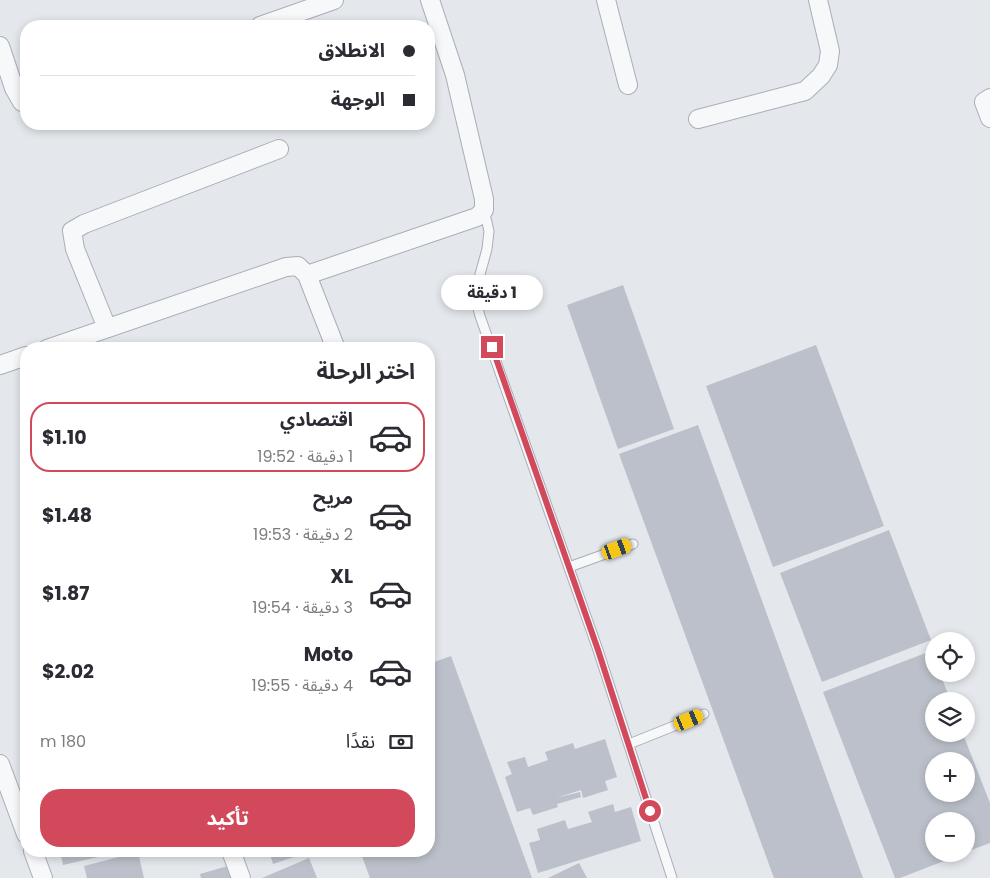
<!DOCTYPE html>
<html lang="ar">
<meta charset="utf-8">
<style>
:root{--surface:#fff;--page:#f7f7f7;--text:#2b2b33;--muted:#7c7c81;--line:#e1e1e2;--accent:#d1495b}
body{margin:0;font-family:Poppins,"Noto Sans Arabic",sans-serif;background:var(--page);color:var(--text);direction:rtl;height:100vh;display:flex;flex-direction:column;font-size:19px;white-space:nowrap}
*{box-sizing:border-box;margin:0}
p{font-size:16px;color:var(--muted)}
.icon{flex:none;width:28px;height:28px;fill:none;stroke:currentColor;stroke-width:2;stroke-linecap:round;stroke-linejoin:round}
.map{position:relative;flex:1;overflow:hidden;direction:ltr}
.details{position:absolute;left:20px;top:342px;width:415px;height:515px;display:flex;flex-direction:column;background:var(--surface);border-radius:20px;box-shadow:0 2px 8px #0003;direction:rtl}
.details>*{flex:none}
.banner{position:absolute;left:20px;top:20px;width:415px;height:110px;border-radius:20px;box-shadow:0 2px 8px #0003;direction:rtl;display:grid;align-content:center;height:110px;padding:0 20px;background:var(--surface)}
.tools{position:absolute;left:925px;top:632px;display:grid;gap:10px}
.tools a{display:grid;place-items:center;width:50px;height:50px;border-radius:50%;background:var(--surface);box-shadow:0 2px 8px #0003;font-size:25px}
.end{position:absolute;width:22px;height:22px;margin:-11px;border:6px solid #d1495b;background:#fff;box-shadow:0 0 0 2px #fff}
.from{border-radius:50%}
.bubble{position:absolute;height:35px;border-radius:18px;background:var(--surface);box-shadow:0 2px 8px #0003;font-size:16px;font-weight:700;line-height:35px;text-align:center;direction:rtl}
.car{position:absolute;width:15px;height:30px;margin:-15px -8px;border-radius:6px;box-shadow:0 0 4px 1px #0007;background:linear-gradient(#f5c518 24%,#345 0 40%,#f5c518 0 76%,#345 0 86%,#f5c518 0)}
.banner b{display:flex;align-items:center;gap:18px;height:48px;font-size:19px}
.banner b+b{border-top:1px solid var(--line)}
.banner i{width:12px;height:12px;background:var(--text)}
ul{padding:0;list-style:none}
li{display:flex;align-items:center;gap:15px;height:70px;margin:0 10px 8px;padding:0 10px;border:2px solid transparent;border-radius:20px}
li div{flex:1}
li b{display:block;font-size:19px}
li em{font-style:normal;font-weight:700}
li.selected{border-color:var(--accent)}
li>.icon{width:45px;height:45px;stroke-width:1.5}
h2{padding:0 20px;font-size:22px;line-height:60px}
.pay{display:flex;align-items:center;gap:12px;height:55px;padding:0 20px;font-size:19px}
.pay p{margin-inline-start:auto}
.primary-button{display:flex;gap:10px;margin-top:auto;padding:10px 20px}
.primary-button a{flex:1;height:58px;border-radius:20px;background:var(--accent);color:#fff;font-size:20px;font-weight:700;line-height:58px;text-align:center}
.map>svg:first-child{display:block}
</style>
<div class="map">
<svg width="990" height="878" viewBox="0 0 990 878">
<rect width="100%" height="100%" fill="#e4e7ec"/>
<path fill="#bbc0ca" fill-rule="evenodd" d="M623 285 674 429 618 449 567 305Z
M816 345 884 526 773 567 706 386Z
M698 425 863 878H774L619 454Z
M889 530 931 640 822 682 780 573Z
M931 651 934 658V674H940L951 701H934V734H963L990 803V843L966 852V821H934V854H962L900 878H895L823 692ZM934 761H966V794H934Z
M451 656 532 878H370L360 851H429V664Z
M605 739 617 777 605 781 608 790 583 798 581 790 556 798 580 792 581 797 557 804 558 807 533 815 530 808 517 812 505 777 512 774 507 762 525 757 528 767 548 760 545 752 573 743 575 749Z
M613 804 615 812 631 807 641 841 538 873 529 843 540 840 537 829 565 820 568 829 592 822 588 812Z
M60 851H96L98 857 63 865Z
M269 851H306V853L273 864Z
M138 852 144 878H87L84 866Z
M309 858 317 878H262Z
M238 863 242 878H201L200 874Z
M579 863 587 878H548Z"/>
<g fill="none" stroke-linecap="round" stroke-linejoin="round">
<g stroke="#a9aeb7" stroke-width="11">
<path id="service" d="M484 210 489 231 487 249 479 278 475 297 480 316 598 650 672 878
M569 567 633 544
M629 744 704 714"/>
</g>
<g stroke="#a9aeb7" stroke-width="20">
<path id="minor" d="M606 0 628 85
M260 26 334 0
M0 46 14 88 22 102 26 103
M990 98 984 102 990 118
M698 119 805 91 821 76 828 65 830 51 818 0
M307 275 477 217 484 210V199L455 75 430 0
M107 328 75 249 72 231 84 224 279 149
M47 349 286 267 298 266 307 275 336 349
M0 365 26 356
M0 764 26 834
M33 851 43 878
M231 851 241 878"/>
</g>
<use href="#service" stroke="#f7f8fa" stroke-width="9"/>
<use href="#minor" stroke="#f7f8fa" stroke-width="18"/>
</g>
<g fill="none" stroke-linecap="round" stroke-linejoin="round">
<path stroke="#d1495b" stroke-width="6" d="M492 347 598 650 650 811"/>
</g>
</svg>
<div class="tools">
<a><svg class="icon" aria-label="locate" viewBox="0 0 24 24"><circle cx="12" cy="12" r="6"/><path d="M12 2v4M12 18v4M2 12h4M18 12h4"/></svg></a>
<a><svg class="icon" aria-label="layers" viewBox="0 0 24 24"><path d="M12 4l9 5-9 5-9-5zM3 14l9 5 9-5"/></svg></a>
<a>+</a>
<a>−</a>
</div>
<i class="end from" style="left:650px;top:811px"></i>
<i class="end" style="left:492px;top:347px"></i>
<div class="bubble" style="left:441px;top:275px;width:102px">1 دقيقة</div>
<i class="car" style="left:617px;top:549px;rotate:70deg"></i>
<i class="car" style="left:689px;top:720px;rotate:68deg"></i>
<div class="banner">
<b><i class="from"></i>الانطلاق</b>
<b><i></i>الوجهة</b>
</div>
<section class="details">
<h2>اختر الرحلة</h2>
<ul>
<li class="selected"><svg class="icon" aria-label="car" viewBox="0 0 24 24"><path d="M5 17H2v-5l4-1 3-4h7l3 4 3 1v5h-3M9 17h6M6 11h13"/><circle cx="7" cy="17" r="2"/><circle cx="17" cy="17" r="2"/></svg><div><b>اقتصادي</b><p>1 دقيقة · 19:52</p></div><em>$1.10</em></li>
<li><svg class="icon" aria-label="car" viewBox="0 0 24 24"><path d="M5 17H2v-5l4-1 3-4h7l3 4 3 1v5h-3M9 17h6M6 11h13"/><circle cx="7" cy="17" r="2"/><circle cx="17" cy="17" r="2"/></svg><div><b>مريح</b><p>2 دقيقة · 19:53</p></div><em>$1.48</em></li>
<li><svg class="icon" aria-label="car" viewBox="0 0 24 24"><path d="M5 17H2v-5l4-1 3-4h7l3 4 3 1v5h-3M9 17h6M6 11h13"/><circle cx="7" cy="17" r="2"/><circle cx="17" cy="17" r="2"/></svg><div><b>XL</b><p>3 دقيقة · 19:54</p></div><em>$1.87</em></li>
<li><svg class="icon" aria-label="car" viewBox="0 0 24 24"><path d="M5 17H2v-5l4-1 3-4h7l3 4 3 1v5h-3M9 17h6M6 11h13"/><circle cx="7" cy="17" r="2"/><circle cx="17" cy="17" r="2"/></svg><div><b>Moto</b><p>4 دقيقة · 19:55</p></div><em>$2.02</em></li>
</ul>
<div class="pay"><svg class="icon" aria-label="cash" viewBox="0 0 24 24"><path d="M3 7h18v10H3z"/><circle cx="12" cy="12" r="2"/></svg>نقدًا<p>180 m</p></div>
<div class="primary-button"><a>تأكيد</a></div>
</section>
</div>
